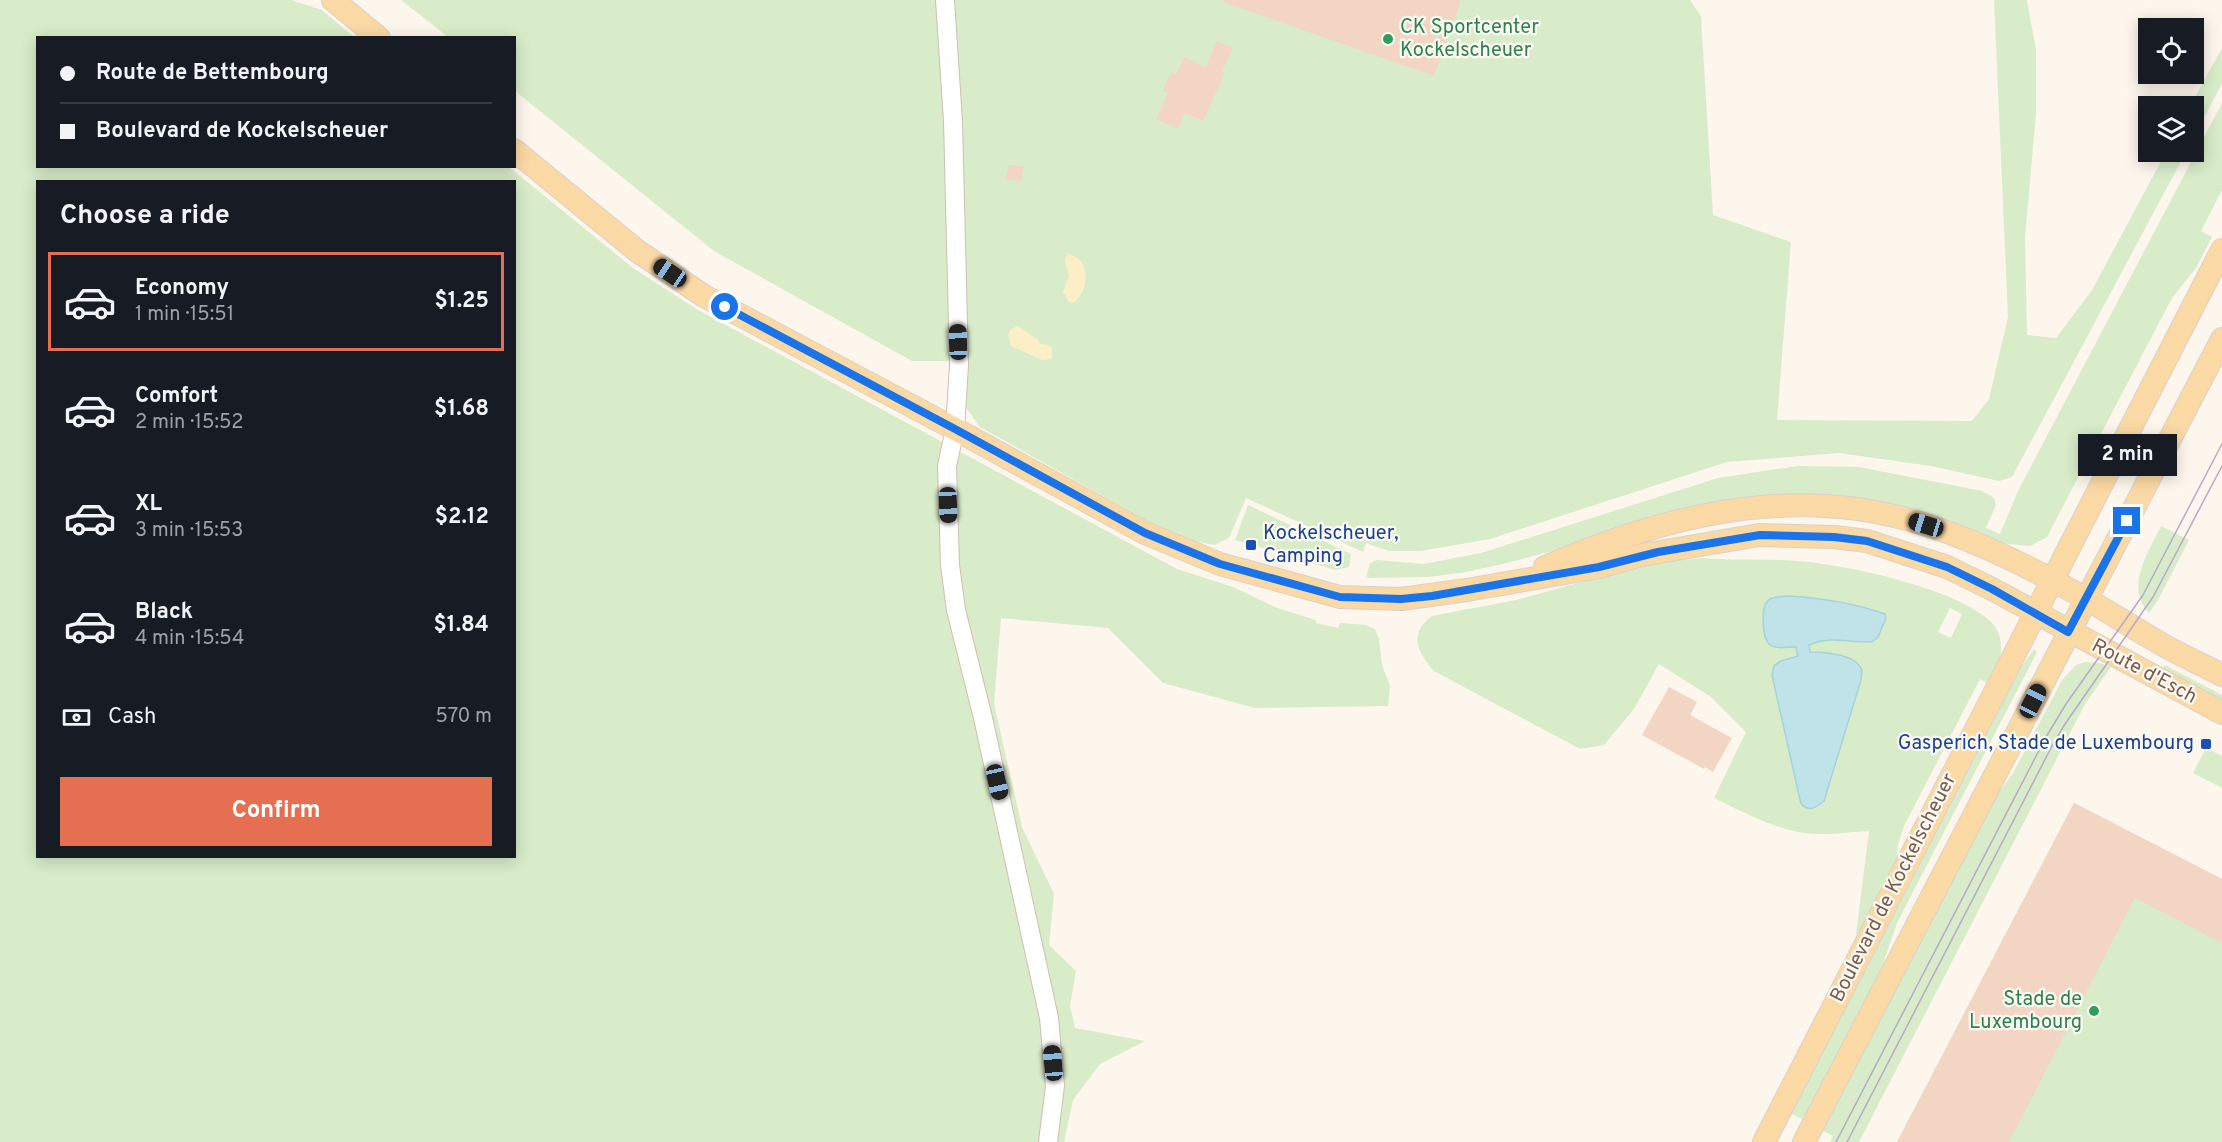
<!DOCTYPE html>
<meta charset="utf-8">
<style>
:root{--surface:#171b24;--page:#242831;--text:#f1f3f6;--muted:#9ea1a6;--line:#363941;--accent:#e76f51}
body{margin:0;font-family:Overpass,sans-serif;background:var(--page);color:var(--text);height:100vh;display:flex;flex-direction:column;font-size:22px;white-space:nowrap}
*{box-sizing:border-box;margin:0}
p{font-size:20px;color:var(--muted)}
.icon{flex:none;width:33px;height:33px;fill:none;stroke:currentColor;stroke-width:2;stroke-linecap:round;stroke-linejoin:round}
.map{position:relative;flex:1;overflow:hidden}
.panel{position:absolute;left:36px;top:180px;width:480px;height:678px;display:flex;flex-direction:column;background:var(--surface);border-radius:0px;box-shadow:0 3px 15px #0003}
.panel>*{flex:none}
.top-card{position:absolute;left:36px;top:36px;width:480px;height:132px;border-radius:0px;box-shadow:0 3px 15px #0003;display:grid;align-content:center;height:132px;padding:0 24px;background:var(--surface)}
.controls{position:absolute;left:2138px;top:18px;display:grid;gap:12px}
.controls a{display:grid;place-items:center;width:66px;height:66px;border-radius:0px;background:var(--surface);box-shadow:0 3px 15px #0003;font-size:30px}
.end{position:absolute;width:27px;height:27px;margin:-14px;border:8px solid #1a73e8;background:#fff;box-shadow:0 0 0 3px #fff}
.from{border-radius:50%}
.bubble{position:absolute;height:42px;border-radius:0px;background:var(--surface);box-shadow:0 3px 15px #0003;font-size:20px;font-weight:700;line-height:42px;text-align:center}
.car{position:absolute;width:18px;height:36px;margin:-18px -9px;border-radius:8px;box-shadow:0 0 4px 2px #0007;background:linear-gradient(#222 24%,#8ab4d8 0 40%,#222 0 76%,#8ab4d8 0 86%,#222 0)}
.top-card b{display:flex;align-items:center;gap:21px;height:57px;font-size:22px}
.top-card b+b{border-top:2px solid var(--line)}
.top-card i{width:15px;height:15px;background:var(--text)}
ul{padding:0;list-style:none}
li{display:flex;align-items:center;gap:18px;height:99px;margin:0 12px 9px;padding:0 12px;border:3px solid transparent;border-radius:0px}
li div{flex:1}
li b{display:block;font-size:22px}
li em{font-style:normal;font-weight:700}
li.current{border-color:var(--accent)}
li>.icon{width:54px;height:54px;stroke-width:1.5}
h2{padding:0 24px;font-size:27px;line-height:72px}
.pay{display:flex;align-items:center;gap:15px;height:66px;padding:0 24px;font-size:22px}
.pay p{margin-inline-start:auto}
.button{display:flex;gap:12px;margin-top:auto;padding:12px 24px}
.button a{flex:1;height:69px;border-radius:0px;background:var(--accent);color:#fff;font-size:24px;font-weight:700;line-height:69px;text-align:center}
.map>svg:first-child{display:block}
</style>
<div class="map">
<svg width="2222" height="1142" viewBox="0 0 2222 1142">
<rect width="100%" height="100%" fill="#fdf6ec"/>
<path fill="#d8ecc9" fill-rule="evenodd" d="M0 0H291L322 10 354 37 38 38V166L509 167 633 268 698 310 1177 569 1233 587 1277 608 1316 620V623L1338 628 1340 623 1366 625 1375 629 1379 639 1382 665 1390 686 1388 706 1255 708 1163 683 1108 628 1001 618 994 704 1022 827 1054 894 1049 945 1076 971 1070 1006 1075 1028 1145 1041 1100 1064 1073 1100 1064 1142H0ZM38 182H514V856H38Z
M401 0H1690L1701 16 1713 215 1791 242 1777 420 1972 421 1989 399 2008 317 1994 0H2027L2036 50V114L2025 237 2027 335 2056 338 2092 290 2166 152H2186L2012 477 1999 481 1931 466 1839 453 1727 462 1490 539 1421 551H1389L1366 543 1363 552 1246 498 1229 538 1215 545 1186 540 1151 523 980 427 967 409 949 361H912L714 251 515 91 514 38 448 37Z
M2222 48V84L2193 138V106H2190Z
M2222 103V190L2201 231 2212 237 2196 268 2172 298 2047 537 2030 546 2007 544 1895 506 1674 518 1507 563 1466 572 1429 577 1366 578 1370 563 1377 560 1424 564 1481 553 1718 478 1797 466 1859 467 1982 491 1994 498 1996 505 1986 528 2000 534 2018 491Z
M1248 505 1351 554 1349 567 1335 570 1235 540Z
M2161 526 2189 540 2158 600 2149 613C2124 588 2149 551 2161 526Z
M1703 558C1738 561 1774 558 1809 562 1854 567 1962 590 1993 624 2007 640 2001 669 1989 684L1980 679 1904 826 1898 844 1897 860 1862 933 1856 934 1869 831C1848 832 1825 836 1804 833 1772 828 1743 812 1714 798L1746 732 1711 697 1659 664 1634 709 1604 745 1580 749 1434 671C1417 652 1408 634 1432 616L1516 600 1651 563ZM1950 608 1962 614 1951 638 1938 632ZM1886 618 1864 643C1844 640 1828 637 1809 644L1810 652 1837 654 1861 680 1824 800 1817 808 1781 662 1799 656 1796 647H1776Z
M2034 649 2037 652 1897 923 1882 967 1804 1120 1790 1113 2020 669Z
M2085 662 2100 663 2111 667 2085 704 1859 1142H1830L1833 1136 1820 1129 1986 810 2013 773 2062 680 2076 665Z
M2165 665 2222 695V703L2160 671Z
M2206 748 2222 756V788L2193 773Z
M2074 803 2222 879V1142H1897Z"/>
<path fill="#fcefc7" d="M1068 254C1091 258 1090 291 1073 303L1069 302 1063 292 1069 275C1067 267 1062 261 1068 254Z
M1017 326 1037 339 1039 343 1052 347V359L1042 360 1011 346 1008 334 1011 329Z"/>
<path fill="#bfe3e8" stroke="#a5d3da" stroke-width="1.5" d="M1789 596C1821 598 1854 603 1885 614L1886 618 1878 637 1872 642C1848 643 1833 635 1809 645L1810 652C1824 652 1858 654 1862 671 1862 674 1861 677 1861 680L1824 801C1817 807 1810 812 1802 805L1800 800 1772 675 1774 666 1781 661 1798 656 1796 647C1788 647 1775 650 1769 644 1762 637 1760 604 1770 599 1774 596 1783 597 1789 596Z"/>
<path fill="#f3d5c3" d="M1224 0H1461L1434 76 1223 2Z
M1217 41 1233 48 1222 71 1225 73 1203 121 1185 113 1178 129 1156 119 1168 93 1163 91 1171 72 1176 75 1184 57 1206 67Z
M1009 165 1024 166 1021 181 1006 179Z
M1669 687 1697 702 1690 715 1732 738 1713 772 1705 767 1704 769 1642 735Z
M2074 803 2222 879V943L2135 898 2009 1142H1897Z"/>
<g fill="none" stroke-linecap="round" stroke-linejoin="round">
<g stroke="#d1beb0" stroke-width="20">
<path id="minor" d="M945 0 953 121 959 365 955 429 947 466 950 565 956 610 983 718 1049 1018 1055 1086 1048 1142"/>
</g>
<g stroke="#dad1cd" stroke-width="24">
<path id="major" d="M333 0 379 38
M514 150 636 250 704 296 955 429 1145 533 1220 564 1340 597 1401 599 1467 590 1599 567 1642 555 1759 535 1834 537 1867 541 1947 567 1992 589 2222 713
M1545 567C1662 517 1784 485 1910 520 1960 534 2007 556 2052 580 2089 599 2122 621 2158 642 2178 654 2201 664 2222 675
M1764 1142 2222 250
M1804 1142 2222 339"/>
</g>
<use href="#minor" stroke="#fff" stroke-width="18"/>
<use href="#major" stroke="#fbd9a5" stroke-width="22"/>
<path stroke="#b9a8c9" stroke-width="1.5" d="M1836 1142 2046 737 2066 704 2143 595 2222 444
M1847 1142 2052 746 2065 724 2153 597 2222 466"/>
</g>
<g fill="none" stroke-linecap="round" stroke-linejoin="round">
<path stroke="#1a73e8" stroke-width="8" d="M725 307 955 429 1145 533 1220 564 1340 597 1401 599 1432 596 1599 567 1658 552 1760 535 1834 537 1867 541 1947 567 1992 589 2068 632 2127 521"/>
</g>
<g fill="#2e9e5b" stroke="#fffaf3" stroke-width="2">
<circle cx="1388" cy="39" r="6"/>
<circle cx="2094" cy="1011" r="6"/>
</g>
<g fill="#1a4fb4" stroke="#fffaf3" stroke-width="2">
<rect x="1245" y="539" width="12" height="12" rx="3"/>
<rect x="2200" y="738" width="12" height="12" rx="3"/>
</g>
<g text-anchor="middle" dominant-baseline="central" stroke-width="4.5" stroke-linejoin="round" paint-order="stroke">
<g font-size="20" fill="#27864d" stroke="#fffaf3" text-anchor="start">
<text x="1400" y="28">CK Sportcenter<tspan x="1400" dy="23">Kockelscheuer</tspan></text>
<text x="2082" y="1000" text-anchor="end">Stade de<tspan x="2082" dy="23">Luxembourg</tspan></text>
</g>
<g font-size="20" fill="#164399" stroke="#fffaf3" text-anchor="start">
<text x="1263" y="534">Kockelscheuer,<tspan x="1263" dy="23">Camping</tspan></text>
<text x="2194" y="744" text-anchor="end">Gasperich, Stade de Luxembourg</text>
</g>
<g font-size="20" fill="#7a5c4d" stroke="#fffaf3">
<text transform="translate(2144 672) rotate(28)">Route d'Esch</text>
<text transform="translate(1894 888) rotate(-63)">Boulevard de Kockelscheuer</text>
</g>
</g>
</svg>
<div class="controls">
<a><svg class="icon" aria-label="locate" viewBox="0 0 24 24"><circle cx="12" cy="12" r="6"/><path d="M12 2v4M12 18v4M2 12h4M18 12h4"/></svg></a>
<a><svg class="icon" aria-label="layers" viewBox="0 0 24 24"><path d="M12 4l9 5-9 5-9-5zM3 14l9 5 9-5"/></svg></a>
</div>
<i class="end from" style="left:725px;top:307px"></i>
<i class="end" style="left:2127px;top:521px"></i>
<div class="bubble" style="left:2078px;top:434px;width:99px">2 min</div>
<i class="car" style="left:670px;top:273px;rotate:304deg"></i>
<i class="car" style="left:958px;top:342px;rotate:358deg"></i>
<i class="car" style="left:948px;top:505px;rotate:178deg"></i>
<i class="car" style="left:1926px;top:525px;rotate:287deg"></i>
<i class="car" style="left:2033px;top:701px;rotate:27deg"></i>
<i class="car" style="left:997px;top:782px;rotate:167deg"></i>
<i class="car" style="left:1053px;top:1063px;rotate:355deg"></i>
<div class="top-card">
<b><i class="from"></i>Route de Bettembourg</b>
<b><i></i>Boulevard de Kockelscheuer</b>
</div>
<section class="panel">
<h2>Choose a ride</h2>
<ul>
<li class="current"><svg class="icon" aria-label="car" viewBox="0 0 24 24"><path d="M5 17H2v-5l4-1 3-4h7l3 4 3 1v5h-3M9 17h6M6 11h13"/><circle cx="7" cy="17" r="2"/><circle cx="17" cy="17" r="2"/></svg><div><b>Economy</b><p>1 min · 15:51</p></div><em>$1.25</em></li>
<li><svg class="icon" aria-label="car" viewBox="0 0 24 24"><path d="M5 17H2v-5l4-1 3-4h7l3 4 3 1v5h-3M9 17h6M6 11h13"/><circle cx="7" cy="17" r="2"/><circle cx="17" cy="17" r="2"/></svg><div><b>Comfort</b><p>2 min · 15:52</p></div><em>$1.68</em></li>
<li><svg class="icon" aria-label="car" viewBox="0 0 24 24"><path d="M5 17H2v-5l4-1 3-4h7l3 4 3 1v5h-3M9 17h6M6 11h13"/><circle cx="7" cy="17" r="2"/><circle cx="17" cy="17" r="2"/></svg><div><b>XL</b><p>3 min · 15:53</p></div><em>$2.12</em></li>
<li><svg class="icon" aria-label="car" viewBox="0 0 24 24"><path d="M5 17H2v-5l4-1 3-4h7l3 4 3 1v5h-3M9 17h6M6 11h13"/><circle cx="7" cy="17" r="2"/><circle cx="17" cy="17" r="2"/></svg><div><b>Black</b><p>4 min · 15:54</p></div><em>$1.84</em></li>
</ul>
<div class="pay"><svg class="icon" aria-label="cash" viewBox="0 0 24 24"><path d="M3 7h18v10H3z"/><circle cx="12" cy="12" r="2"/></svg>Cash<p>570 m</p></div>
<div class="button"><a>Confirm</a></div>
</section>
</div>
